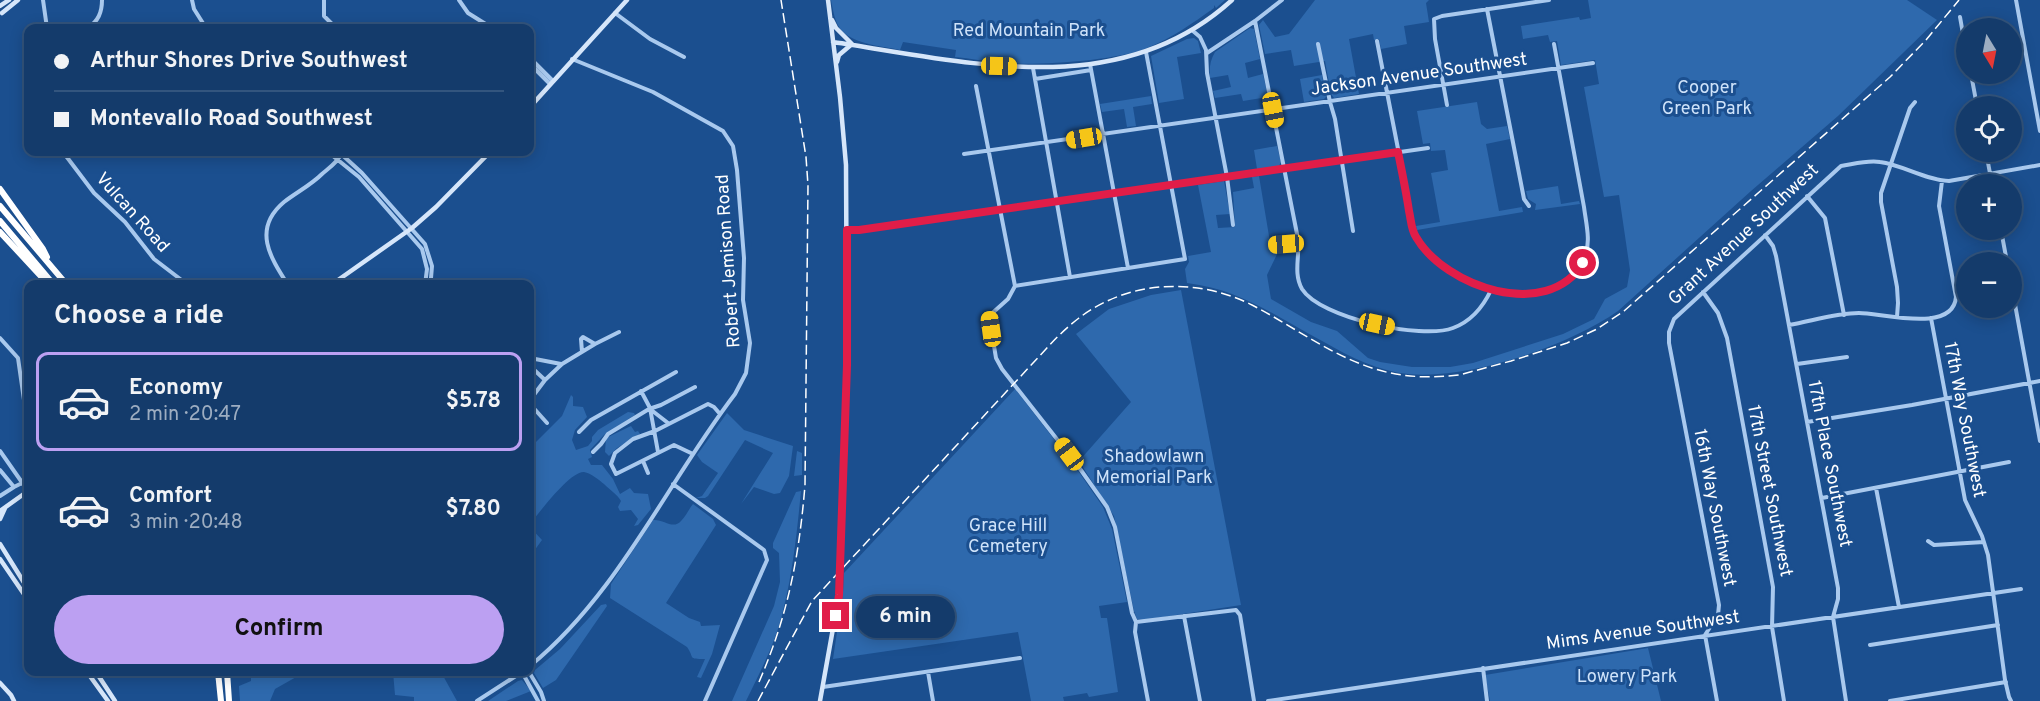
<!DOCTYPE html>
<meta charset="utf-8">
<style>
:root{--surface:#143b6b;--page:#214673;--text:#f1f3f6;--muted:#9dadc1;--line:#33557e;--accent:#bca0f2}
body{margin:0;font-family:Overpass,sans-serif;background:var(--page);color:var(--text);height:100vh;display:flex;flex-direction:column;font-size:22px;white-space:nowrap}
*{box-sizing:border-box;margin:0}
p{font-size:20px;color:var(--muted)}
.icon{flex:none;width:33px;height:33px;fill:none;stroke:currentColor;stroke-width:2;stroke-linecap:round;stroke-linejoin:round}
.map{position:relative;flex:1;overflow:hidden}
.sheet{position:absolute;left:24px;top:280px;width:510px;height:396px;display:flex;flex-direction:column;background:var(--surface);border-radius:12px;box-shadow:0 3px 15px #0003,0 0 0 2px var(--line)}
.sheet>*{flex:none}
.guide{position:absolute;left:24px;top:24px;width:510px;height:132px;border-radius:12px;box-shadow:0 3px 15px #0003,0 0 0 2px var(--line);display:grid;align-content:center;height:132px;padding:0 30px;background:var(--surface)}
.needle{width:39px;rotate:170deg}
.fabs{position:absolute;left:1956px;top:18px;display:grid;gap:12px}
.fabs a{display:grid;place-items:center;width:66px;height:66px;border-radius:50%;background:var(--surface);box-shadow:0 3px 15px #0003,0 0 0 2px var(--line);font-size:30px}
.end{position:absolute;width:27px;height:27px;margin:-14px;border:8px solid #e11d48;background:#fff;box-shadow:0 0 0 3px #fff}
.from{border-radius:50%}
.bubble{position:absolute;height:42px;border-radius:21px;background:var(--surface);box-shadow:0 3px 15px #0003,0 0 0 2px var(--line);font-size:20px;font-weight:700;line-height:42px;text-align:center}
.car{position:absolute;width:18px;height:36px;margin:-18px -9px;border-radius:8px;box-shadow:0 0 4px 2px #0007;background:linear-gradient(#f5c518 24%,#345 0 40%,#f5c518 0 76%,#345 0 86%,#f5c518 0)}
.guide b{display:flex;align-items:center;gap:21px;height:57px;font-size:22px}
.guide b+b{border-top:2px solid var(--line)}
.guide i{width:15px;height:15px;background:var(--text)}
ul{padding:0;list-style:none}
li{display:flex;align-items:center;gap:18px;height:99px;margin:0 12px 9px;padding:0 18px;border:3px solid transparent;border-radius:12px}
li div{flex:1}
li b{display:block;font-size:22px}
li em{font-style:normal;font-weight:700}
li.on{border-color:var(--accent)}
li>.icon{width:54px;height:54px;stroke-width:1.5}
h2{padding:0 30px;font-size:27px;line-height:72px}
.primary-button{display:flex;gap:12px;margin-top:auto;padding:12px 30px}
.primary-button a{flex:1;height:69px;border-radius:36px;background:var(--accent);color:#111;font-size:24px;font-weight:700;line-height:69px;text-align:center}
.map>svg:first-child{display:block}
</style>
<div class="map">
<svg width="2040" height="701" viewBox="0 0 2040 701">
<rect width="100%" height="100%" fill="#1b4f8f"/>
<path fill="#2e69ad" d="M831 0H1225L1216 8 1214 5V8C1193 23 1172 38 1147 48 1115 61 1036 66 1001 63 986 62 970 58 955 57L956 50 903 42 900 50C883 46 856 45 842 31 835 24 833 10 831 0Z
M1315 0H1429L1426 3 1429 22 1404 26 1407 44 1381 49 1379 39 1374 40 1373 34 1349 39 1359 94 1334 98 1331 94 1325 61 1294 66 1291 50 1265 54 1259 25 1263 20 1275 37 1289 34Z
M1588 0H1907L1937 20 1838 116 1751 191 1618 311C1568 346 1470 380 1408 374 1378 371 1350 357 1324 342 1276 317 1243 290 1187 283L1185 269 1189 262 1188 256 1211 252 1198 185 1224 181 1230 214 1216 215 1218 228 1235 227 1233 192 1254 188 1252 177 1259 176 1271 248H1280L1267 275 1271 299 1311 322 1337 331 1368 358 1380 362 1412 367H1450L1473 363 1563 334 1594 319 1605 299 1627 287 1630 270 1619 195 1604 197 1584 87 1599 84 1595 60 1561 65 1557 41 1550 42 1548 35 1523 39 1521 26 1579 17 1580 20 1591 18Z
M1250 28 1254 29 1260 59 1245 63 1248 78 1263 74 1268 97 1243 101 1241 94 1215 98 1213 91 1231 87 1228 75 1210 78C1209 68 1210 61 1215 52Z
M1194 38 1198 41 1201 53 1177 57 1184 99 1159 103 1151 56 1187 39Z
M1322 75 1326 97 1324 99 1304 102 1300 79Z
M1151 96 1152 104 1133 107 1136 126 1127 127 1124 109 1102 112 1100 104Z
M1477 102 1481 124 1487 129 1507 126 1510 139 1486 144 1499 211 1522 207 1523 212 1417 230 1416 226 1440 222 1431 173 1448 170 1445 150 1431 151 1430 143 1423 144 1417 111Z
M1277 146 1281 162 1279 166 1257 169 1254 150Z
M1558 186 1561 204 1579 201 1580 204 1535 210 1536 204 1528 199 1526 191Z
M1181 290 1241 605 1144 620 1137 619 1134 611 1114 516 1079 461 1131 402 1076 334 1109 309 1151 295Z
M1015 389 1074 465 1103 507 1112 529 1127 602 1099 606 1101 618H1107L1118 692 1089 697 1087 693 1063 697 1064 701H1031L1018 632 833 659 843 592 844 573Z
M571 395 573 397V406L583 407 587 417 575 430 572 440 576 450 588 446 592 441V437L598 430 628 412 634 413 635 415 604 435 590 450 592 457 588 459 591 465H602L613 479 620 494 630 488 634 493 648 494 651 509 638 525 634 526 638 519 631 510 620 511 618 507 621 501C617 494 610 490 604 484 599 480 591 473 584 472 570 471 539 513 530 524V448L562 416Z
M727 413 744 430 793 446 789 476 780 493 774 494 754 487 741 504 773 453 745 440 708 496 705 498H696L702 496 718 473 702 462 697 455Z
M631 426 635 432 638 431 640 434 617 448 609 456 605 452 606 438Z
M797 451 802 453V475L794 476Z
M801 491C797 532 793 571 783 611 776 642 760 672 746 701H732L774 606 780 582 779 553 773 548V543L796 492Z
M693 504 713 519 716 525 666 603 689 618 700 622 701 626 720 625 712 654 701 678 697 677 705 659C687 659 695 658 687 647L610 598 611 584 653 520C664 519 673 530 681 521 686 516 689 509 693 504Z
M530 527 542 540 534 551 536 563H533L530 559Z
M606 604 607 606 556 680 543 688 534 673 535 670 560 649 601 605Z
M1648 648 1661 701H1490L1485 675Z
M251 672H305L275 689 270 701H240L239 686 251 681Z
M393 672H441L457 701H414V697L395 695Z
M522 680 531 691 506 701H488L518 681Z"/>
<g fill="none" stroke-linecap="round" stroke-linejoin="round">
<path stroke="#a9c9ee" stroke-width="4" d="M43 0 47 28
M192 0 194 9 206 28
M324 0V16L336 28
M459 0 468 13 492 28
M2016 0 2040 131
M1487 9 1524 199 1529 206
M615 13 650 39 684 57
M1960 17 1966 51
M1255 21 1298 239C1300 256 1293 273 1302 289 1320 318 1422 340 1453 328 1472 321 1483 307 1491 290
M88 28C98 21 102 13 102 0
M1193 31 1200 37 1206 50 1207 73 1227 177 1233 225
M1377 41 1415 236C1427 253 1445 270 1463 279 1498 298 1569 305 1585 257 1591 241 1586 223 1584 207L1554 44
M1318 44 1330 102 1335 119 1353 231
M1207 53 1255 21 1282 0
M530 58 553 81
M530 64 550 84
M1090 64 1128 268
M1033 68 1070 277
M1971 74 1977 106
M1035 79 1091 70
M976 86 1015 286
M1447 105 1435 39 1434 19 1442 16 1549 0
M63 152 94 193 125 222 154 259 188 285
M328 152 359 177 422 249 427 269 425 285
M339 152 362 173 425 244 432 266 431 278 428 285
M1986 152 1992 184
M964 154 1593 63
M1807 196 1825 218 1844 315
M847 230H859L1428 148
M2001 230 2007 262
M1765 235 1773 246 1776 256 1838 588V599L1833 617 1846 701
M1274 245 1299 243
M288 285C270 257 252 229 284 202 297 192 311 185 322 174 329 168 338 162 341 154
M1015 286 1008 299 989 316 996 358 1002 369 1078 466 1107 507 1115 527 1132 613 1136 622 1135 632 1148 701
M1015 286 1185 259 1146 52
M2012 288 2040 441
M1703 292 1718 313 1727 338 1773 587 1772 627 1784 701
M1897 317 1898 303 1897 287 1881 202V193L1910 108 1915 102
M1931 318 1965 500 1982 536 1988 555 2005 680 2009 697 2011 701
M1789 325C1812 321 1836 313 1859 313 1882 313 1953 334 1956 297L1939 206 1942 181
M0 338 18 358 24 400 28 407
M582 352 581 339 583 337 595 344 619 332
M530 358 561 364
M1797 364 1847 357
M530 366 545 380
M641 391 650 408 658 452
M530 400 545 380 562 364 595 344
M530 404 547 423
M650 409 668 423
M1807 422 1912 405 2040 381
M579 432 591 420 676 372
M0 451 28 491
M593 452 601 444 608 434 649 409 661 405 695 387
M693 454 674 445 616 474 611 464 615 453 633 439 655 431 708 404 714 407 720 414
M643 461 648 473
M0 470 14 487 22 483
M673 484 764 550 767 560 705 701
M1876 488 1899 607
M0 496 14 487
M1822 498 2009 462
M1928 541 1934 545 1984 542
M1184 616 1200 701
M1136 622 1236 610 1240 615 1254 701
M1870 645 1998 625
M530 666C619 593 666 484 735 394L746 373 750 343 743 300 744 258 737 170 733 146 723 131 653 92 572 59
M1483 668 1487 701
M522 672 538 701
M529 672 541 692 544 701
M928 672 933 701
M823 687 1020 658
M477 701 522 672
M1268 701 2021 589
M1717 701 1705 635 1718 615 1719 605 1669 343V332L1674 319 1841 166C1854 164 1867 160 1880 162 1903 165 1925 180 1949 181L2040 165
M1890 701 2006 682"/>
<path stroke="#d6e6fa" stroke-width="4.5" d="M0 6 9 0
M2 13 18 0
M832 20 836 28 852 44 839 55 837 62
M833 42C968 62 1119 103 1232 0
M530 107 627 0
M331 285 412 228 436 207 490 152
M0 511 28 491
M0 519 5 508
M0 544 28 589
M0 559 28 600
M87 672 108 701
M96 672 115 701
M0 683 11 695 14 701
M820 701 839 595 847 365 846 165 840 97 828 0"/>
<path stroke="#fff" stroke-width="6" d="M0 189 43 249 47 257
M0 206 67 285
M0 221 54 285
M0 232 49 285
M218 672 221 701
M227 672 229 701"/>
<path stroke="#fff" stroke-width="1.5" stroke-dasharray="10 4.5" stroke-linecap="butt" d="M759 682C788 615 799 558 805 485L808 185 806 157 781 0
M758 701 812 601 1046 349C1056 338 1067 327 1079 318 1129 280 1196 277 1252 305 1289 324 1322 349 1361 364 1393 377 1425 379 1459 375L1511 361 1567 343 1597 329 1624 311 1890 77 1926 40 1959 0"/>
</g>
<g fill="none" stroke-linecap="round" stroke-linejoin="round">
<path stroke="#e11d48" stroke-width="8" d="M836 616 839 595 847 365V230H859L1398 152C1402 172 1406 191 1409 211 1411 219 1411 230 1416 237 1445 287 1547 322 1583 263"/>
</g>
<g text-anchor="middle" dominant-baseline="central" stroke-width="6" stroke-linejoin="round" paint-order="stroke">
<g font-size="18" fill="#cfe3fa" stroke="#1b4f8f">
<text x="1029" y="31">Red Mountain Park</text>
<text x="1707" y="88">Cooper<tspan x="1707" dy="21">Green Park</tspan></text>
<text x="1154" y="457">Shadowlawn<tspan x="1154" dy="21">Memorial Park</tspan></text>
<text x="1008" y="526">Grace Hill<tspan x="1008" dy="21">Cemetery</tspan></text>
<text x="1627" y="677">Lowery Park</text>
</g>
<g font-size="18" fill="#fff" stroke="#1b4f8f">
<text transform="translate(1419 75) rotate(-8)">Jackson Avenue Southwest</text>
<text transform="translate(132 213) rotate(48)">Vulcan Road</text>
<text transform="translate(1744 235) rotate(-43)">Grant Avenue Southwest</text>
<text transform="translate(729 261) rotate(-94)">Robert Jemison Road</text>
<text transform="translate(1964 420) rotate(79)">17th Way Southwest</text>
<text transform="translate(1829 464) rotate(79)">17th Place Southwest</text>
<text transform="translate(1769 491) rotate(79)">17th Street Southwest</text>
<text transform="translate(1714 508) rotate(79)">16th Way Southwest</text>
<text transform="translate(1643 631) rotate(-8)">Mims Avenue Southwest</text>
</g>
</g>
</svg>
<div class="fabs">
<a><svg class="needle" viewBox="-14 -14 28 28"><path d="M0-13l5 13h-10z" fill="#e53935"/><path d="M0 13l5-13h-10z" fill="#9dadc1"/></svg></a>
<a><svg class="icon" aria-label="locate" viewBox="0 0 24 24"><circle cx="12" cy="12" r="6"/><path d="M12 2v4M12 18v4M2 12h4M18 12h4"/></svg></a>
<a>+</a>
<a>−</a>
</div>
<i class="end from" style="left:1583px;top:263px"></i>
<i class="end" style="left:836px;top:616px"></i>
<div class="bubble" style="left:856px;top:596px;width:99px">6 min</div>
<i class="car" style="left:999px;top:66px;rotate:92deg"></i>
<i class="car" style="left:1273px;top:110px;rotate:169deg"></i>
<i class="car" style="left:1084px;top:138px;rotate:261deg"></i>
<i class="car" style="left:1286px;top:244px;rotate:266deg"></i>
<i class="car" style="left:1377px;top:324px;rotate:102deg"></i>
<i class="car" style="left:991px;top:329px;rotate:352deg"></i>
<i class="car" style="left:1069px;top:454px;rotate:323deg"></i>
<div class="guide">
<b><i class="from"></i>Arthur Shores Drive Southwest</b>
<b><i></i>Montevallo Road Southwest</b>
</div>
<section class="sheet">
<h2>Choose a ride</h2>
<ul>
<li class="on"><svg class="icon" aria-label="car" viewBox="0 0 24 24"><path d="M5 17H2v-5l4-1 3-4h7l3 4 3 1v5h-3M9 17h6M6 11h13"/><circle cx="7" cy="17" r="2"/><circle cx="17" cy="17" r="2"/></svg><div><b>Economy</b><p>2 min · 20:47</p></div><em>$5.78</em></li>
<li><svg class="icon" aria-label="car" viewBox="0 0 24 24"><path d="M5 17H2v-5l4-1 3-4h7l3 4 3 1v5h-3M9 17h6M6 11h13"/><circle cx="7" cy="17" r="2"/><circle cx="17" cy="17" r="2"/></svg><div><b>Comfort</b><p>3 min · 20:48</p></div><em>$7.80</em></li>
</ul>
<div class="primary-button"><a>Confirm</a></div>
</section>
</div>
